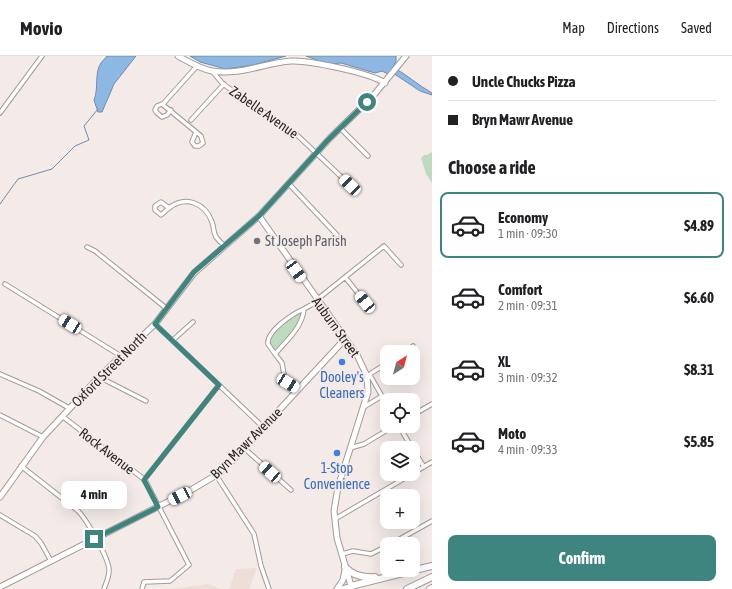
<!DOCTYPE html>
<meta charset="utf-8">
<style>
:root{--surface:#fff;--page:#f2f2f2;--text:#202124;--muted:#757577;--line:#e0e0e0;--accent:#3f857f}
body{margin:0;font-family:"Asap Condensed",sans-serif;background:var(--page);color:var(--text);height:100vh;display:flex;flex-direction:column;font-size:15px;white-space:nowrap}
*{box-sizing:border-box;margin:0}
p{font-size:13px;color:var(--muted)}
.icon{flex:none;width:22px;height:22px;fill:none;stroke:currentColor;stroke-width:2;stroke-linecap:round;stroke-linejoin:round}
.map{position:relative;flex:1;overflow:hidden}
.sheet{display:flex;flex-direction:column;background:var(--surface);width:300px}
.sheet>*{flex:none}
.guide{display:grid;align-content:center;height:88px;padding:0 16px;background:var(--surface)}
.needle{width:26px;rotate:36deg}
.fabs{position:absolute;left:380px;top:289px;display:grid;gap:8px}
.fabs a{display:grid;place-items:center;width:40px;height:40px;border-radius:8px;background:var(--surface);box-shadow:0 4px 16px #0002;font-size:20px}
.end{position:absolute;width:18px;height:18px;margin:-9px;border:5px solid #3f857f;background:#fff;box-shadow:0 0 0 2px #fff}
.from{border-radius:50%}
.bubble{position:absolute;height:28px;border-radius:8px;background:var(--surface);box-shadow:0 4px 16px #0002;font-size:13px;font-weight:700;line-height:28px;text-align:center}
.car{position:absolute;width:12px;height:24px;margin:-12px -6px;border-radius:5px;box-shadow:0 0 3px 1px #0007;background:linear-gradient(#fff 24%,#345 0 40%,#fff 0 76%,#345 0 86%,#fff 0)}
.guide b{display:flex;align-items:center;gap:14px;height:38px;font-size:15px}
.guide b+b{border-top:1px solid var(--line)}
.guide i{width:10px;height:10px;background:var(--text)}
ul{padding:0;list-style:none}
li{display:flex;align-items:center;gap:12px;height:66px;margin:0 8px 6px;padding:0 8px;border:2px solid transparent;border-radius:8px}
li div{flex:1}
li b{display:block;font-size:15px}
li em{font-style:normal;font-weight:700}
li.active{border-color:var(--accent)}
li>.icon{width:36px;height:36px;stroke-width:1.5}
h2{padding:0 16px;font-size:18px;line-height:48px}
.button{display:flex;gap:8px;margin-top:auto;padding:8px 16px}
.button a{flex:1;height:46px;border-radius:8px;background:var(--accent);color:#fff;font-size:16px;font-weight:700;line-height:46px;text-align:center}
header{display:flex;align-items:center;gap:24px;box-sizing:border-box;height:56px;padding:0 20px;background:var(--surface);border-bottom:1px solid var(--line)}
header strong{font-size:19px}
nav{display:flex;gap:22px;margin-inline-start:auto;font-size:14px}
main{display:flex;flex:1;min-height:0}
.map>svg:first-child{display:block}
</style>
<header>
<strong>Movio</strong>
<nav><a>Map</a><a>Directions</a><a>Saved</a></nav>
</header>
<main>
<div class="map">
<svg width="432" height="533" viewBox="0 0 432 533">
<rect width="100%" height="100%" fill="#f4ebe8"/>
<path fill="#efded8" d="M257 512 249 533H229L236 513Z
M208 528 221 533H169Z"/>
<path fill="#bedbc0" d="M432 96V127L426 118 421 102 424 99H427Z
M304 253 301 265 275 298 267 283 270 279 293 258Z"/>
<path fill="#8eb8e4" stroke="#708cab" d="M107 0H136L114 28 102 56H98L94 44C99 32 94 17 101 7 102 5 105 3 107 0Z
M190 0H286L253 9 226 13 200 6Z
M306 0H396V5L393 11C407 19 418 29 432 37V39L420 35 390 15 388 18 382 15 375 17 341 7 328 8Z"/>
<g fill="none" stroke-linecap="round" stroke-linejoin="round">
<path stroke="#708cab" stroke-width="1" d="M0 148 18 123 52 113 75 90 89 84 84 70 98 53"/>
<g stroke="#a29a97" stroke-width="5.5">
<path id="street" d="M212 15 223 28 297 79 350 129
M163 48 197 10
M171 54 167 59 162 61 157 57 155 54 157 50 162 48 201 80 203 87 199 90H195L192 86 196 76
M0 57 42 0
M191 64 224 28
M340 72 368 100
M289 128 337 179
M169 152 161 159 155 154V150L161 146 169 152C186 139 205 147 212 166 214 171 213 176 216 181 219 185 222 188 225 190
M87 191 95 195 166 252
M345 221 365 246
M5 228 121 300
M304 253C294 257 266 275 268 288L275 298C287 284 302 272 304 253L318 245 319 242 384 190 401 209
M155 268 263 371
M173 284 193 266
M404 296 413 290
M275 298 282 307 285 324 298 333
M387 307 367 320 371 321 387 349
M0 318 39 335 69 352
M99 321 146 345
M364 351 382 340
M0 359 43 381
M413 359 432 348
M62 360 145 424 189 509 170 525 144 526 142 533
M399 370 412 392
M244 392 291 434
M350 392 364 388 394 370
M413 393 424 411
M21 410 77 454C86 462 110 504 109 515 109 521 106 527 104 533
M413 417 432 406
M216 419 254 478 261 510 269 533
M144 424 219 329
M0 459 35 480 41 487 51 505
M335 463 412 418
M391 488 432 465
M342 498 353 495 371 498 387 490"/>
</g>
<g stroke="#a29a97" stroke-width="7">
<path id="secondary" d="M178 0C189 6 200 13 212 15 239 20 264 7 291 5 309 4 370 17 385 27
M259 160 357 299 367 320 368 336 338 431 334 455 337 482 352 533
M0 441 43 381 99 321 155 268 194 217 259 160 330 82 373 40 406 0
M0 531 191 434 213 421 232 405 345 283
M337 533 343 524 345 514
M342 533 351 530"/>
</g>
<g stroke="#a29a97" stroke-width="8">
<path id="highway" d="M345 511C353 520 363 522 375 521
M351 530 432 510
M407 533 432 521
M430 533 432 532"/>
</g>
<use href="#street" stroke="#fff" stroke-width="3.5"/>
<use href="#secondary" stroke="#fff" stroke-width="5"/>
<use href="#highway" stroke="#fff" stroke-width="6"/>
</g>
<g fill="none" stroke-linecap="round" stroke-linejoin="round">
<path stroke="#3f857f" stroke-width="5" d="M94 483 158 451 144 424 219 329 155 268 194 216 259 160 328 84 367 46"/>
</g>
<circle fill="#6b7280" stroke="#f4ebe8" stroke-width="1.5" cx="257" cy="185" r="4"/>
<g fill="#3f7fe0" stroke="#f4ebe8" stroke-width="1.5">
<circle cx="342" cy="306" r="4"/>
<circle cx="337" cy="397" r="4"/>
</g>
<g text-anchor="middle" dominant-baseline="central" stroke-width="3.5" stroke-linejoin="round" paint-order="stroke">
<g font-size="14" fill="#2a2726" stroke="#f4ebe8">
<text transform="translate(264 56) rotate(35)">Zabelle Avenue</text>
<text transform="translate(336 271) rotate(54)">Auburn Street</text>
<text transform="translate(109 313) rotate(-45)">Oxford Street North</text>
<text transform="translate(246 387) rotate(-45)">Bryn Mawr Avenue</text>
<text transform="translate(107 395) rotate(38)">Rock Avenue</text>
</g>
<g font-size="14" fill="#5b616d" stroke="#f4ebe8" text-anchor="start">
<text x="265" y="185">St Joseph Parish</text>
</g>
<g font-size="14" fill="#366cbe" stroke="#f4ebe8">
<text x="342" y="321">Dooley's<tspan x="342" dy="16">Cleaners</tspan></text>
<text x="337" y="412">1-Stop<tspan x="337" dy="16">Convenience</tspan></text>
</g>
</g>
</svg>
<div class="fabs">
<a><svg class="needle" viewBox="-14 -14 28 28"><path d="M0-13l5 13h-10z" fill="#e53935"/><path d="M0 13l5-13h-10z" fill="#757577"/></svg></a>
<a><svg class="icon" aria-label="locate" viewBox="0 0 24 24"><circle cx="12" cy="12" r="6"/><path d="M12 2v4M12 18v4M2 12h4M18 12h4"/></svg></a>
<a><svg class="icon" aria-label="layers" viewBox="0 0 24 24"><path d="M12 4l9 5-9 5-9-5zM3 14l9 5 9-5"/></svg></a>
<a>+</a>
<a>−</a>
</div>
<i class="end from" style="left:367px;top:46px"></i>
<i class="end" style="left:94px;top:483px"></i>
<div class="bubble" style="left:61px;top:425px;width:66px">4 min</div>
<i class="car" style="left:350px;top:129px;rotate:314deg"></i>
<i class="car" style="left:296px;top:215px;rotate:144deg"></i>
<i class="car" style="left:365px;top:246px;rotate:321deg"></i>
<i class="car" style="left:70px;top:268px;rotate:302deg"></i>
<i class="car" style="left:288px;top:327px;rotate:122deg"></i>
<i class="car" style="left:270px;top:416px;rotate:312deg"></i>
<i class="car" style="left:180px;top:440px;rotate:243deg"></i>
</div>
<section class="sheet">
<div class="guide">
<b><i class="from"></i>Uncle Chucks Pizza</b>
<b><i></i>Bryn Mawr Avenue</b>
</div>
<h2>Choose a ride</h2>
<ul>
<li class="active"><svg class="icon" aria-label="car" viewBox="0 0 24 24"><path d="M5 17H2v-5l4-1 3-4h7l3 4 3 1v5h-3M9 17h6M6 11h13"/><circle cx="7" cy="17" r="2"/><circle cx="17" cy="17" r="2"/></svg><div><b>Economy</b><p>1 min · 09:30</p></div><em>$4.89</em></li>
<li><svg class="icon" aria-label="car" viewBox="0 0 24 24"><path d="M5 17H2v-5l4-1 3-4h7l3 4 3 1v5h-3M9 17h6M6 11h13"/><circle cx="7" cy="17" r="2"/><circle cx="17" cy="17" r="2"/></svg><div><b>Comfort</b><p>2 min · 09:31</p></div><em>$6.60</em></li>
<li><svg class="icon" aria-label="car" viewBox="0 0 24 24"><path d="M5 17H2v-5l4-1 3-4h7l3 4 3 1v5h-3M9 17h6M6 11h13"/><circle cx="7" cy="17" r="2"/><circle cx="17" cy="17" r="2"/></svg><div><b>XL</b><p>3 min · 09:32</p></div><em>$8.31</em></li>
<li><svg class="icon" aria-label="car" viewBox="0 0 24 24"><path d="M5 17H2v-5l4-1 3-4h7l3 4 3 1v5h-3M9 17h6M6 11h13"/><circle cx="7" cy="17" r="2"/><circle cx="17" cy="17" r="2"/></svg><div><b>Moto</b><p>4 min · 09:33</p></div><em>$5.85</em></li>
</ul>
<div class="button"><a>Confirm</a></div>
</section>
</main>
